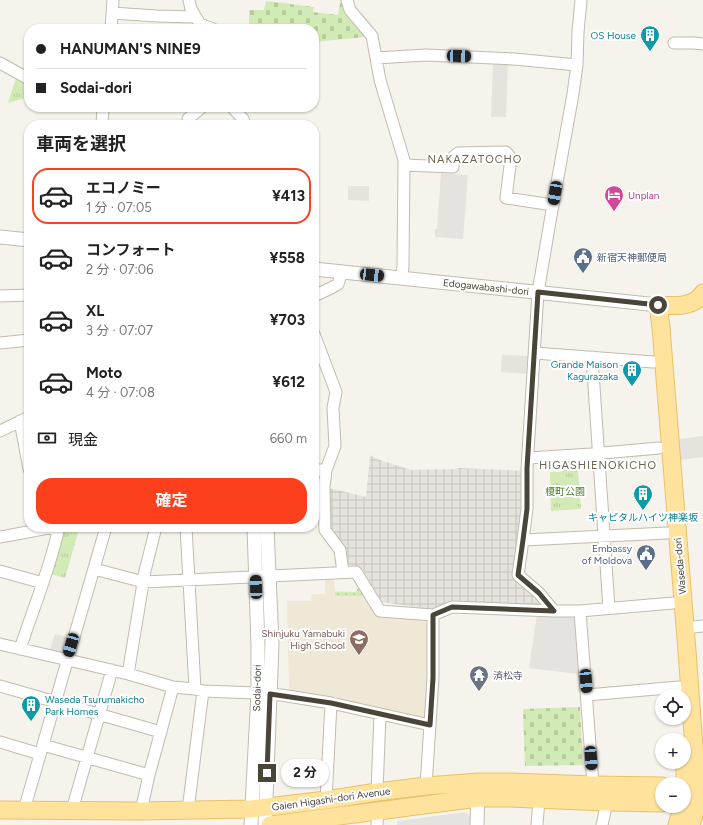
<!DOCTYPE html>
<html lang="ja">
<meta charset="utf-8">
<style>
:root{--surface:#fff;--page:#f2f2f2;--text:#222;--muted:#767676;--line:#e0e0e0;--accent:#fc3f1d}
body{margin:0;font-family:Figtree,"Noto Sans JP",sans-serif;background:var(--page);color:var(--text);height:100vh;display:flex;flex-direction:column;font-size:15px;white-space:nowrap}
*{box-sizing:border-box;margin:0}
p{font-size:13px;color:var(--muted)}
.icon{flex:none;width:22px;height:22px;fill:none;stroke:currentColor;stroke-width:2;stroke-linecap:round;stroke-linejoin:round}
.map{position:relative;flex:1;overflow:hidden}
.drawer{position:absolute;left:24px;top:120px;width:295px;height:412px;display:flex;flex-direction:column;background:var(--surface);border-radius:16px;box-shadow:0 1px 3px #0004}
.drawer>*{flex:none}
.guide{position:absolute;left:24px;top:24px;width:295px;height:88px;border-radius:16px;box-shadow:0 1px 3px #0004;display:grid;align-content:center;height:88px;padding:0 12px;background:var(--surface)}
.buttons{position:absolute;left:655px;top:689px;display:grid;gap:8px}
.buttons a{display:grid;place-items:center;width:36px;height:36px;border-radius:50%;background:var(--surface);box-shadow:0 1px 3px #0004;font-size:20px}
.end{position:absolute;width:18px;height:18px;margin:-9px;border:5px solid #4b4439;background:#fff;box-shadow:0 0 0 2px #fff}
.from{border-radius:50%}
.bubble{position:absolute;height:28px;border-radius:14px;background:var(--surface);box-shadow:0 1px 3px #0004;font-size:13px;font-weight:700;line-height:28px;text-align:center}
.car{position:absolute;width:12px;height:24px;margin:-12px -6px;border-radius:5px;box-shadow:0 0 3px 1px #0007;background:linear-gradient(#222 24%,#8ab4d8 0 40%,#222 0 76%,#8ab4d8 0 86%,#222 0)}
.guide b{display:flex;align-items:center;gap:14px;height:38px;font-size:15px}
.guide b+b{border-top:1px solid var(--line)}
.guide i{width:10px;height:10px;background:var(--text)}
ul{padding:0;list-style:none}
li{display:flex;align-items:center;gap:12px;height:56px;margin:0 8px 6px;padding:0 4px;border:2px solid transparent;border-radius:16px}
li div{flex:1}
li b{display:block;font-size:15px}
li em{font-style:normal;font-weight:700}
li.active{border-color:var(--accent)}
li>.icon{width:36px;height:36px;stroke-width:1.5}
h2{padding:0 12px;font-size:18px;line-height:48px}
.pay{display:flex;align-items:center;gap:10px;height:44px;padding:0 12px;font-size:15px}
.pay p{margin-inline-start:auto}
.cta{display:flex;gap:8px;margin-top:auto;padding:8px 12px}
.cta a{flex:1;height:46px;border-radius:16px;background:var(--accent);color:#fff;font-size:16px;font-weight:700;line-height:46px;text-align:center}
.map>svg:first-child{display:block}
</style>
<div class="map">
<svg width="703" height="825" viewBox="0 0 703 825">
<defs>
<pattern id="industrial-grid" width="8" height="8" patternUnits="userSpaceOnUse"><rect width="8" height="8" fill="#e6e2dd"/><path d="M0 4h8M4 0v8" fill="none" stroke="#c7c3be"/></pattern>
<pattern id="grass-dots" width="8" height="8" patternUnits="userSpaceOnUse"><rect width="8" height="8" fill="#d2eab5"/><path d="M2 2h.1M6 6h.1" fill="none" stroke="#b6ca9c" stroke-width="1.8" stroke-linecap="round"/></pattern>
<pattern id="cemetery-stones" width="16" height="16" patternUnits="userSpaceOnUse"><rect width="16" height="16" fill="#d2eab5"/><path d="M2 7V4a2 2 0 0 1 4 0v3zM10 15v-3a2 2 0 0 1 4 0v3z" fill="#b6ca9c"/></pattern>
<pattern id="park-tufts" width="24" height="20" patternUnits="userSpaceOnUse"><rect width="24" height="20" fill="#d2eab5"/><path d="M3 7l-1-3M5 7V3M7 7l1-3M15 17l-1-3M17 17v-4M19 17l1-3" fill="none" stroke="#b6ca9c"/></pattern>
</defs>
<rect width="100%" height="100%" fill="#f6f3ec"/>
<path fill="url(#industrial-grid)" d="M370 455 377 459 411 470 456 469 459 468 524 471 523 521 514 578 539 599V605L449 602 432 609 381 602 362 568 349 565 339 545 328 522 325 487 366 497Z"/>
<path fill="#efe8d6" d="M325 580H334L335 591 356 592 357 586H359L380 617 429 619 427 718 289 691 287 601H311L312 594H325Z"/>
<path fill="url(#grass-dots)" d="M357 589H359L364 596H335V592H357Z
M458 791V792L290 815V813Z"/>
<path fill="url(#cemetery-stones)" d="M266 1 314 7 313 12 338 15 340 3 343 2 362 28 365 37 314 42V29H249V10H264Z
M580 707 583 765 525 766 523 709Z"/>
<path fill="url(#park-tufts)" d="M17 75 29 81V97L8 103Z
M577 460 581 509 551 511 550 472H562V461Z
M71 528 79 529 65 578 50 574 62 534Z"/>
<path fill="#e5e3e0" d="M493 62H508L506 117H491Z
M441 173 468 175 463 239 435 237V229H437Z
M348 186H369V201L348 200Z
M502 355 531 356 530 374 501 372Z
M703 436V457L681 460 679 439Z
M537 614 572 615 575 620 578 674 529 668Z
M55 634 70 638 65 654 49 653Z
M466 812 471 817V825H397V821Z"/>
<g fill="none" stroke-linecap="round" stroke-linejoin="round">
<g stroke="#c2bbae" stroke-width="13">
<path id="minor" d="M189 0 191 9 200 24 213 29
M347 0 350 10 372 36 380 80 404 160 403 265 402 278
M112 13 157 16 195 17
M111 29 113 0
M674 43H694L703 44
M376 58 426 55 514 59 577 65
M0 63 29 79
M232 107 243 119 245 125
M188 119 202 107
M102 125 103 107
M404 165 453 167V157L458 153 506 152 511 158 506 198 553 205
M0 296 29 295
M314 296 331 288 338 284 342 272
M314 334 336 392 333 408 335 446 326 470 324 487 325 530 340 550 343 572
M0 343 29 340
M535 353 653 362
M592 357 609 608
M20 421 29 469
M0 431 29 417
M528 458 591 454 659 448
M314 470H326
M186 527 195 689
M0 537 54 527
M523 540 667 533
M94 569 144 582 356 572 380 611 433 615 452 607 554 611H580L673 603
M0 571 43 583
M554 611 539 593 518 575 523 540 527 509V468L538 292 551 216 573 94 577 65 578 32 581 0
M580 611 593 785
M685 628 703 626
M0 644 128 674 173 687 195 689 203 691 258 693 281 695 331 703 430 725
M20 649C33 609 50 569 59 527
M128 674 145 571 156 527
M0 686 161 732
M587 695 679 687
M0 742 40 754
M43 745 149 775
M426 786 433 678V615
M377 792 380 714
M326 800 331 703
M24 810 106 527
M72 810 112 670
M188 810 203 691
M141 811 149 775 173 687
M377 825 378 811
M537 825 539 799
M602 825 607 802"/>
</g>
<g stroke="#c2bbae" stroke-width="15">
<path id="tertiary" d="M0 237 29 240
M314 269 658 305
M251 825 258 693V646L254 527
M265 825 272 644 267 527
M477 825 478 790"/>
</g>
<g stroke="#e6c16a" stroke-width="19">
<path id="primary" d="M658 305 661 327 663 353 687 651 698 802 691 825
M658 305C673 306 694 308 703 293
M684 800 685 773 684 758
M0 810 141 811 251 809 326 800 377 792 426 786 479 782H509L593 785 662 786
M270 825 478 798H509L607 802 662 803
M677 825 683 806"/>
</g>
<use href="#minor" stroke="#fff" stroke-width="11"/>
<use href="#tertiary" stroke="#fff" stroke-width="13"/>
<use href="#primary" stroke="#ffe39c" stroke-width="17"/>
</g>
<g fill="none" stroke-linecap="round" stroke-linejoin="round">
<path stroke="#4b4439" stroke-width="5" d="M267 773 270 694 331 703 430 725 433 678V615L452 607 554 611 539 593 518 575 523 540 527 509V468L538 292 658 305"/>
</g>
<defs>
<g id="building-pin" transform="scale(1)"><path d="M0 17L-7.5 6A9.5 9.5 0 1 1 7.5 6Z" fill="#0f9aa8" stroke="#fff"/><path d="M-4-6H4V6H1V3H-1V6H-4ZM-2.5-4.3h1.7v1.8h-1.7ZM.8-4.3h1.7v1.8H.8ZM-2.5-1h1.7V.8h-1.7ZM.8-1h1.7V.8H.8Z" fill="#fff"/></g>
<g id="hotel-pin" transform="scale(1)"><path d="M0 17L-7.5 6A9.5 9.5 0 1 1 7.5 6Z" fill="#d1479c" stroke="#fff"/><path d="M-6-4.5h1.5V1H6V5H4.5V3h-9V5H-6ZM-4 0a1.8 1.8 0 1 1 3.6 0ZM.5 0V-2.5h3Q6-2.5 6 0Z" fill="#fff"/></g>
<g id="civic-pin" transform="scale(1)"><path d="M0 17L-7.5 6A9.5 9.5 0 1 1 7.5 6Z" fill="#5c6f8a" stroke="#fff"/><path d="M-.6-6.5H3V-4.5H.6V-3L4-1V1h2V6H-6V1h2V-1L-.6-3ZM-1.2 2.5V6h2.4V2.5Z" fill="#fff"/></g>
<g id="school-pin" transform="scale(1)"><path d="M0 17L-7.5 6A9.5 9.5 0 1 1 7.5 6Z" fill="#8d6e63" stroke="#fff"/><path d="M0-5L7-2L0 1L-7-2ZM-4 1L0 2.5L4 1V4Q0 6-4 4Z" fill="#fff"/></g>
<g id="temple-pin" transform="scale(1)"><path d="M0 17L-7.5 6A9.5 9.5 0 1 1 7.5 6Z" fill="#6b7280" stroke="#fff"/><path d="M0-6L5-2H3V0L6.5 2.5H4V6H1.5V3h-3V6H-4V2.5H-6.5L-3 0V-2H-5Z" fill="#fff"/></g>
</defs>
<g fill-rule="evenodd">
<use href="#building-pin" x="650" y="35"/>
<use href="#hotel-pin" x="614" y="195"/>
<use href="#civic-pin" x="583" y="257"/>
<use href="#building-pin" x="632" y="370"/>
<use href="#building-pin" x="643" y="494"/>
<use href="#civic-pin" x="646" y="554"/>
<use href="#school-pin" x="359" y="639"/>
<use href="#temple-pin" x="479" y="675"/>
<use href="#building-pin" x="31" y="705"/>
</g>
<g text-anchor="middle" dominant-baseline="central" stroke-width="4" stroke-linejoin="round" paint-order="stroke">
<g font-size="10" fill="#0d838f" stroke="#fff" text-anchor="end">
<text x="636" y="35">OS House</text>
<text x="618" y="364">Grande Maison<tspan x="618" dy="12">Kagurazaka</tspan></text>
<text x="643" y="517" text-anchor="middle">キャピタルハイツ神楽坂</text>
<text x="45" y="699" text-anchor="start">Waseda Tsurumakicho<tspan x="45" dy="12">Park Homes</tspan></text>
</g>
<g font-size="10" fill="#b23c85" stroke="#fff" text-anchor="start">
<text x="628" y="195">Unplan</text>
</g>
<g font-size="10" fill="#4e5e75" stroke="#fff" text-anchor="start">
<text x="597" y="257">新宿天神郵便局</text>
<text x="632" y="548" text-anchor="end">Embassy<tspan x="632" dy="12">of Moldova</tspan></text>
</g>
<g font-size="10" fill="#4b4439" stroke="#fff">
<text transform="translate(486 287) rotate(6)">Edogawabashi-dori</text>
<text transform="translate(680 566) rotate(-95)">Waseda-dori</text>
<text transform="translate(257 688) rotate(-89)">Sodai-dori</text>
<text transform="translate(331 799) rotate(-8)">Gaien Higashi-dori Avenue</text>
</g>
<g font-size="10" fill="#4a7f2a" stroke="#fff">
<text x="565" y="491">榎町公園</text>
</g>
<g font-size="10" fill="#785e54" stroke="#fff" text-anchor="end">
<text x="345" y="633">Shinjuku Yamabuki<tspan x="345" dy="12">High School</tspan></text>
</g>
<g font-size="10" fill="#5b616d" stroke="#fff" text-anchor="start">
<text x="493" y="675">済松寺</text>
</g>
<g font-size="11" letter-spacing="1" fill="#6e6250" stroke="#fff">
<text x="475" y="159">NAKAZATOCHO</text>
<text x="598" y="465">HIGASHIENOKICHO</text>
</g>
</g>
</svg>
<div class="buttons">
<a><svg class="icon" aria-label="locate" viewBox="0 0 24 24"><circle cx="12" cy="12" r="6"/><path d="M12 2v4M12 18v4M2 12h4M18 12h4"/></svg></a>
<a>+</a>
<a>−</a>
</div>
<i class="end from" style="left:658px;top:305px"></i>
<i class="end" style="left:267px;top:773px"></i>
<div class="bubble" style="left:281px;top:759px;width:48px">2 分</div>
<i class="car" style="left:459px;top:56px;rotate:92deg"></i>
<i class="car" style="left:555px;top:193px;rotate:190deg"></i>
<i class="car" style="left:372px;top:275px;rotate:96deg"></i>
<i class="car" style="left:256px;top:587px;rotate:358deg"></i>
<i class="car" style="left:71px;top:645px;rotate:196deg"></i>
<i class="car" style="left:586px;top:681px;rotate:175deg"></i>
<i class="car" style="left:591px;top:758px;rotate:176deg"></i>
<div class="guide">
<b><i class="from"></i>HANUMAN'S NINE9</b>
<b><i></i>Sodai-dori</b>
</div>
<section class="drawer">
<h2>車両を選択</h2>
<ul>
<li class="active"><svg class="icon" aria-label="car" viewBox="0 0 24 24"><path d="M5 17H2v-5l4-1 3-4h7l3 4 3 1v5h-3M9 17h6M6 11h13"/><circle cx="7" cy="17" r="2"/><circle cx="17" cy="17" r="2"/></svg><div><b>エコノミー</b><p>1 分 · 07:05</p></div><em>¥413</em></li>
<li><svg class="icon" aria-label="car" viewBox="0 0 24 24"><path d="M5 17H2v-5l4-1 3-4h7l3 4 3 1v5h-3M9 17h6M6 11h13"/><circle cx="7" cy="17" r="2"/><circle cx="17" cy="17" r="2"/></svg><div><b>コンフォート</b><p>2 分 · 07:06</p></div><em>¥558</em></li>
<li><svg class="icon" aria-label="car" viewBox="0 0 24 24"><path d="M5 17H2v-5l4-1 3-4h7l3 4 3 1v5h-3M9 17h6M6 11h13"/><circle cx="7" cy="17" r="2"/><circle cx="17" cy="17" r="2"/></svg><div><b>XL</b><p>3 分 · 07:07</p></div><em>¥703</em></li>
<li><svg class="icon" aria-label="car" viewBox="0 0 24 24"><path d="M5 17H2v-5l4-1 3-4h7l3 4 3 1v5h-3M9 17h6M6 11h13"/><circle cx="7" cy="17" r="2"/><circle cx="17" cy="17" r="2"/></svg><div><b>Moto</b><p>4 分 · 07:08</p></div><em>¥612</em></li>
</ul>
<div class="pay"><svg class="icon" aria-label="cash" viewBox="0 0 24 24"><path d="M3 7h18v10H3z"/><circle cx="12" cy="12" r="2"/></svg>現金<p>660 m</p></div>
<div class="cta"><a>確定</a></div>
</section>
</div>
